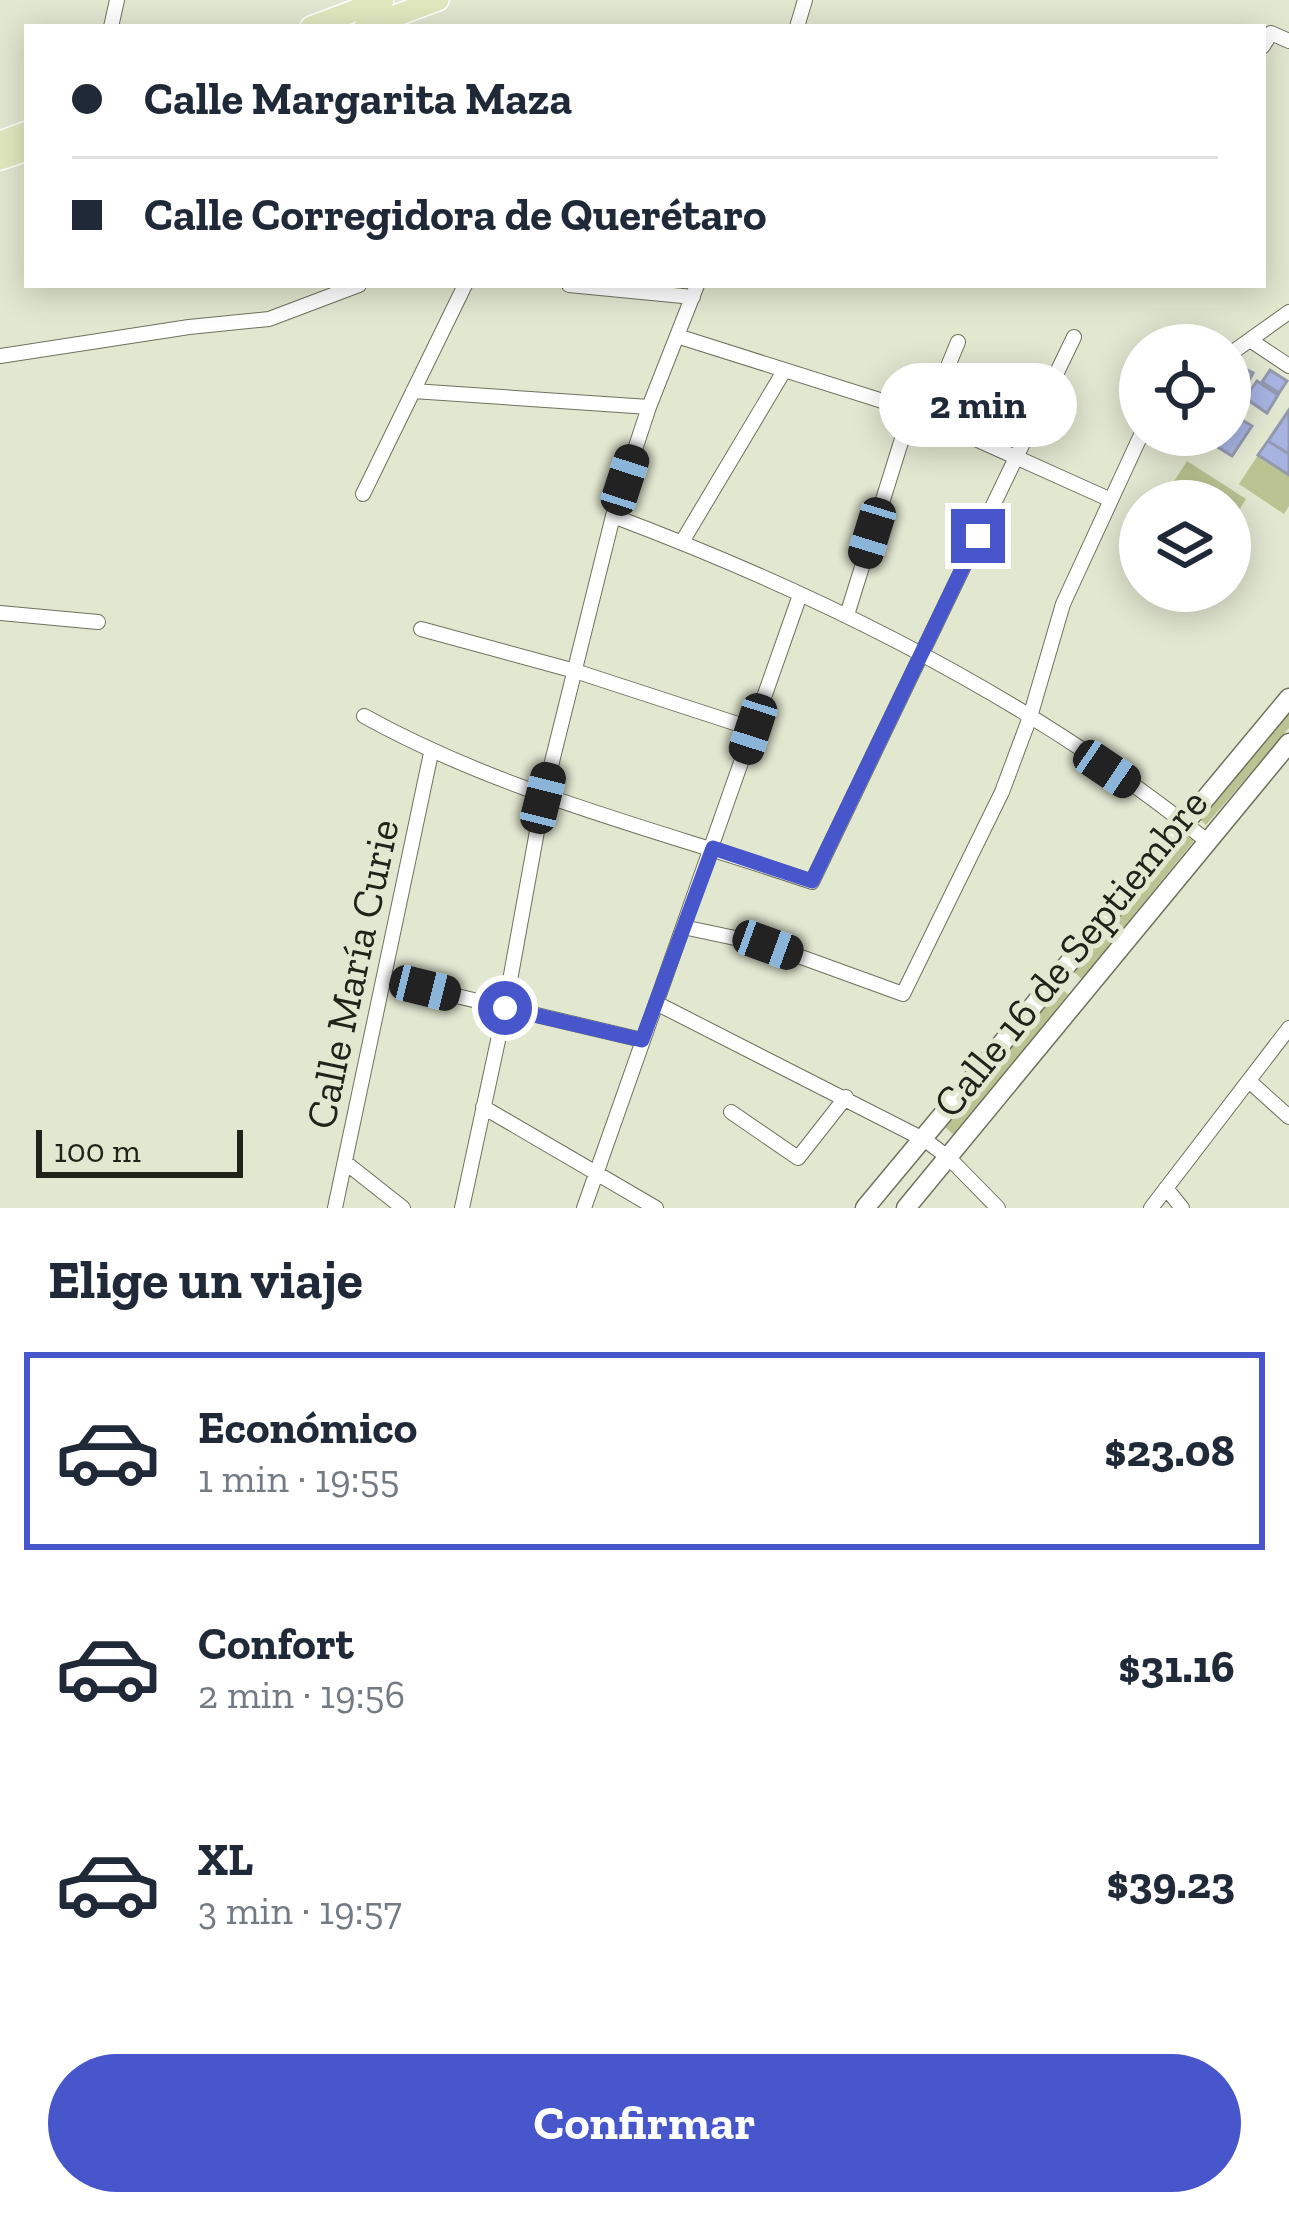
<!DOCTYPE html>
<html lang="es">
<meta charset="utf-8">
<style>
:root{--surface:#fff;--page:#f2f2f3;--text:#1f2937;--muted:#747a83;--line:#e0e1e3;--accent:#4756ca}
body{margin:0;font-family:"Zilla Slab",serif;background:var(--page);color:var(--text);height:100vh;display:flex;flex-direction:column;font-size:45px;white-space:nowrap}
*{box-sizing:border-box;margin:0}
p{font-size:39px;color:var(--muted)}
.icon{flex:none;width:66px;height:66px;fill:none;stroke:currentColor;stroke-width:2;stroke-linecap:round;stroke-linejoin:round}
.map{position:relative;height:1208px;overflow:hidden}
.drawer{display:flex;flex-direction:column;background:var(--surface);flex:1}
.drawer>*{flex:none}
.hud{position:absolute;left:24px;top:24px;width:1242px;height:264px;border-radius:0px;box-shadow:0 6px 30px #0003;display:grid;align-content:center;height:264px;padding:0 48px;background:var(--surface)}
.controls{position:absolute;left:1119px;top:324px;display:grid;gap:24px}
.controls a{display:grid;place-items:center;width:132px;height:132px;border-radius:50%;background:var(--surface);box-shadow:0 6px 30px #0003;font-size:60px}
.scale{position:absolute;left:36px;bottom:30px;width:207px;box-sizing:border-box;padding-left:12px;border:6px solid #21231a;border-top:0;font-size:33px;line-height:42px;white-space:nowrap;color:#21231a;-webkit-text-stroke:9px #e2e7d0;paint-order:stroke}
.end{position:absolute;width:54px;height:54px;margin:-27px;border:15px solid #4756ca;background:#fff;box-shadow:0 0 0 6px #fff}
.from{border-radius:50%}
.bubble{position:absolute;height:84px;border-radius:42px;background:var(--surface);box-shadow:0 6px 30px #0003;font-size:39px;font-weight:700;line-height:84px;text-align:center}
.car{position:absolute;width:36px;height:72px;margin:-36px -18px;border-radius:15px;box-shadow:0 0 9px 3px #0007;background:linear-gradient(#222 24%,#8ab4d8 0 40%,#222 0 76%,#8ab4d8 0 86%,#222 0)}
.hud b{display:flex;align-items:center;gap:42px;height:114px;font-size:45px}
.hud b+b{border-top:3px solid var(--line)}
.hud i{width:30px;height:30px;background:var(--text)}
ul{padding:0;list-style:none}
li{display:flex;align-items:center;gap:36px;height:198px;margin:0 24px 18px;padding:0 24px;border:6px solid transparent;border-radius:0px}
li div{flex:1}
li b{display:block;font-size:45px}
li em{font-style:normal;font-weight:700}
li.on{border-color:var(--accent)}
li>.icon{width:108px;height:108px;stroke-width:1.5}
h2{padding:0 48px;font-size:54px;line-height:144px}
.button{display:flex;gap:24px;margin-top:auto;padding:24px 48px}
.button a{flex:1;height:138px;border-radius:72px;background:var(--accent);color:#fff;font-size:48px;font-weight:700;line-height:138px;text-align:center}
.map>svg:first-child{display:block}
</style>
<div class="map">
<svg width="1289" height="1208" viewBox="0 0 1289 1208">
<rect width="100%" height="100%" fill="#e2e7d0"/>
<path fill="#bac391" d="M1258 455 1289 475V506L1284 514 1239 484Z
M1187 461 1246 499 1230 525V501H1171L1164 497Z
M1289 710V728L1206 825 1196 816Z
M1186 831 1196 838 1082 979 1073 971Z
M1060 988 1068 994 956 1137 945 1127Z"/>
<path fill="#a7b4e2" stroke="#9399ae" stroke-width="3" d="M1237 365 1253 373 1245 388 1230 380Z
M1270 370 1287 381 1279 393 1262 382Z
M1257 381 1278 395 1267 413 1245 398Z
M1289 410V454L1268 441Z
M1232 414 1252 426 1232 456 1213 444 1219 435H1230Z
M1184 435H1208L1198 451 1181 440Z
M1268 441 1289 454V475L1258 455Z"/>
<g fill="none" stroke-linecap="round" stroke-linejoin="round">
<g stroke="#6e725d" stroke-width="16">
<path id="street" d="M111 27 117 0
M797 27 805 0
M1263 46 1271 33 1289 41
M569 285 693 297
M677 336 911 410 1111 500
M1250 340 1289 366
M1230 354 1289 312
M0 356 189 327 269 319 359 285
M413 391 649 407
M927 417 958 342
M363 494 465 285
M613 516C823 595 1032 699 1207 841
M682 542 784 371
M0 613 98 622
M847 615 911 410
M421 629 575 671 753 729
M364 716C505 794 660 830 812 882L1074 337
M683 927 768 945 903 994 1002 792 1030 717 1063 604 1141 435
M385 979 642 1040
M656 1003 925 1140 949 1158 998 1208
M1249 1081 1289 1117
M483 1107 656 1208
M731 1112 798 1158 846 1097
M346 1163 403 1208
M1166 1188 1182 1208
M335 1208 431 753
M462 1208 505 1008 543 798 613 516 649 407 697 285
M584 1208 800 595
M1151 1208 1289 1028"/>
</g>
<g stroke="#6e725d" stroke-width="21">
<path id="secondary" d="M865 1208 1289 698
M906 1208 1289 743"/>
</g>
<g stroke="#fff" stroke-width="24">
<path id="primary" d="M311 27 383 0
M365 27 438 0
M0 142 27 132
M0 159 27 150"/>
</g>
<use href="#street" stroke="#fff" stroke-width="14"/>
<use href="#secondary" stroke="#fff" stroke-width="18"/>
<use href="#primary" stroke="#e1e8bf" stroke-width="21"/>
</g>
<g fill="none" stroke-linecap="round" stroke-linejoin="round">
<path stroke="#4756ca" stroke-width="15" d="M505 1008 642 1040 713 848 812 881 978 536"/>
</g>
<g text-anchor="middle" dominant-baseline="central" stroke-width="10" stroke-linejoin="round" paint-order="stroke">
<g font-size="42" fill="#21231a" stroke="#e2e7d0">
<text transform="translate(1070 953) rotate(-51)">Calle 16 de Septiembre</text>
<text transform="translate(352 974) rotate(-78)">Calle María Curie</text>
</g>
</g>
</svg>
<div class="controls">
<a><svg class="icon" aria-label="locate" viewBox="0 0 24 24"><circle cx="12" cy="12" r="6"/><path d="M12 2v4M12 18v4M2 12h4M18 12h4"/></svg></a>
<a><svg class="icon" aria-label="layers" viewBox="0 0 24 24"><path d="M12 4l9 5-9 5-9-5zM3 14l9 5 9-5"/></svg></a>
</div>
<div class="scale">100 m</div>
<i class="end from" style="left:505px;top:1008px"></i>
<i class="end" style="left:978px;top:536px"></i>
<div class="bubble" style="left:879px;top:363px;width:198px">2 min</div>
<i class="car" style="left:625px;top:480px;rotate:18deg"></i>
<i class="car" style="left:872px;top:533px;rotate:197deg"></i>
<i class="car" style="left:753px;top:729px;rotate:198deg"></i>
<i class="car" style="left:1107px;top:769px;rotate:124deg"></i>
<i class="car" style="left:543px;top:798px;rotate:14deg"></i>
<i class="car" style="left:768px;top:945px;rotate:110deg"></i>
<i class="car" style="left:425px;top:988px;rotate:104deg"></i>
<div class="hud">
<b><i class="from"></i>Calle Margarita Maza</b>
<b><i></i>Calle Corregidora de Querétaro</b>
</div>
</div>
<section class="drawer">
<h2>Elige un viaje</h2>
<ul>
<li class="on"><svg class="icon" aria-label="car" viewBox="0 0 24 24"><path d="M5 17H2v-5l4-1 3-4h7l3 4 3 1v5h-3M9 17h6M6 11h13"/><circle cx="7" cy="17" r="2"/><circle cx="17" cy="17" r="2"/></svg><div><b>Económico</b><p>1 min · 19:55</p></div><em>$23.08</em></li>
<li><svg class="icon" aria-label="car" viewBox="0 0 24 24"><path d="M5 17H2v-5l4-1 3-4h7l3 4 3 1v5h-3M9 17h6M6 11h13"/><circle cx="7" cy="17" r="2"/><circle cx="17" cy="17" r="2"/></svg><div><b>Confort</b><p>2 min · 19:56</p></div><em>$31.16</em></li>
<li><svg class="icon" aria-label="car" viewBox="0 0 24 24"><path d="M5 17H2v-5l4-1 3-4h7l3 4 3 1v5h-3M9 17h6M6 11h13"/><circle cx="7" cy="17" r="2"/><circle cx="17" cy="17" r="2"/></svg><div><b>XL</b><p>3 min · 19:57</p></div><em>$39.23</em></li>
</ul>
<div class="button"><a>Confirmar</a></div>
</section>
